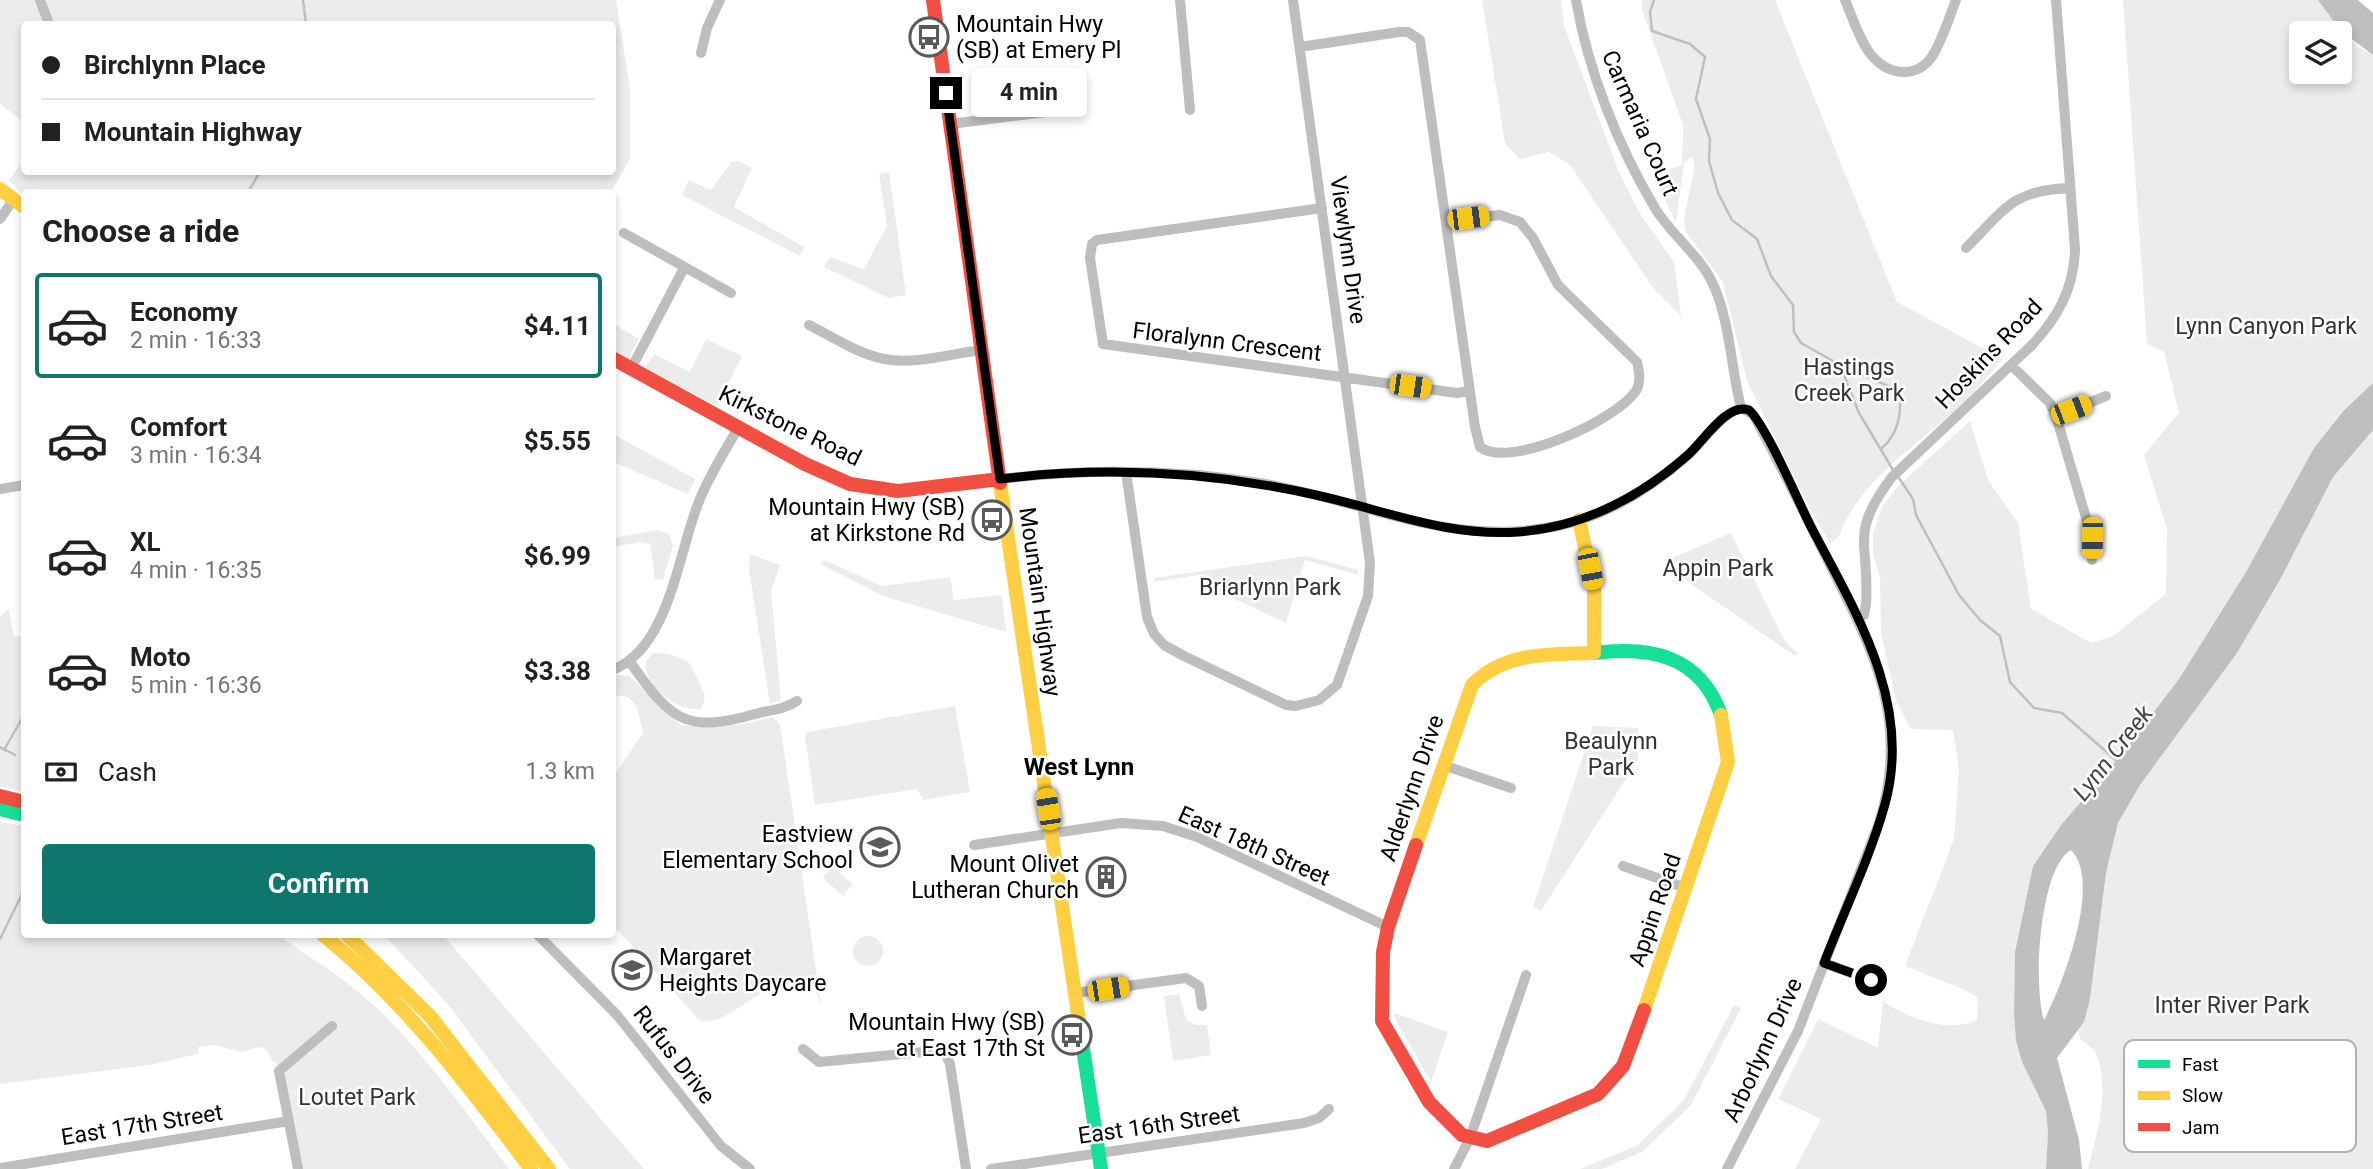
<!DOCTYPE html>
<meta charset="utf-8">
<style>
:root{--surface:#fff;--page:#f6f6f6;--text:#202124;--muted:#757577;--line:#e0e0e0;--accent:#0f766e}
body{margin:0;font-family:Roboto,sans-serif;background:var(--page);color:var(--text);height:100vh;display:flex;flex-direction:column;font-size:26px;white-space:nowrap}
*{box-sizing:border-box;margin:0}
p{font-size:23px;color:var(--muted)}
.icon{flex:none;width:38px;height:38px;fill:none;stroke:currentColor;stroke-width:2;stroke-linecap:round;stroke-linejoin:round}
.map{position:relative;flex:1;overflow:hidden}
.details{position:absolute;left:21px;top:189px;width:595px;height:749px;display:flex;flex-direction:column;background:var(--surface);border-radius:7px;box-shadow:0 4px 10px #0003}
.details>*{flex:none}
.hud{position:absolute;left:21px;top:21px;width:595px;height:154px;border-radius:7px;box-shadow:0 4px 10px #0003;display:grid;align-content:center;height:154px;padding:0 21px;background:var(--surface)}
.controls{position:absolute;left:2289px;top:21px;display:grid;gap:14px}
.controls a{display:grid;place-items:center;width:63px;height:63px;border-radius:7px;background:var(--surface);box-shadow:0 4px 10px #0003;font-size:35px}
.end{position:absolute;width:32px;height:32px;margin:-16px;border:9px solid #000;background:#fff;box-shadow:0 0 0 4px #fff}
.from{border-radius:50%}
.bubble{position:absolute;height:49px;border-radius:7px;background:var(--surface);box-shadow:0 4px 10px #0003;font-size:23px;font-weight:700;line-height:49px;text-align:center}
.car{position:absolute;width:21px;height:42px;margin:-21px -10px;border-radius:9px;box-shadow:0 0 5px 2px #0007;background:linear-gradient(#f5c518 24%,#345 0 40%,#f5c518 0 76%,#345 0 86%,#f5c518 0)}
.hud b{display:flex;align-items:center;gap:24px;height:66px;font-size:26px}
.hud b+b{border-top:2px solid var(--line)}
.hud i{width:18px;height:18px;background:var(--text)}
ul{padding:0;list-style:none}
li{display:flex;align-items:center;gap:21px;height:105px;margin:0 14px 10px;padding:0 7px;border:4px solid transparent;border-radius:7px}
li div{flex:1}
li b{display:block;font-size:26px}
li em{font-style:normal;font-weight:700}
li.active{border-color:var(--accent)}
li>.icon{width:63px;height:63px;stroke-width:1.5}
h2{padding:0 21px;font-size:32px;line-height:84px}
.pay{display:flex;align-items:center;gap:18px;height:77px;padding:0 21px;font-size:26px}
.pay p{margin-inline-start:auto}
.action{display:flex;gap:14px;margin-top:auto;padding:14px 21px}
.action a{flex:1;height:80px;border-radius:7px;background:var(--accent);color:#fff;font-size:28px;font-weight:700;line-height:80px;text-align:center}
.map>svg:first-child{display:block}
</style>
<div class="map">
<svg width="2373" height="1169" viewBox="0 0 2373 1169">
<rect width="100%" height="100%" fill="#fff"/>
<path fill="#ececec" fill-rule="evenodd" d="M0 0H616L630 89V159L611 192H24V196L9 180 24 160V172H612V24H24V122L0 104Z
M1482 0H1561L1564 26 1619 172 1639 212 1674 262 1681 316 1653 288 1570 165 1549 152 1520 159 1505 143Z
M1642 0H1775L1897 302 2003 359C1986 378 1970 398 1951 414 1911 449 1856 485 1839 537L1830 543 1809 507 1747 381 1723 282 1686 232 1684 218 1695 166 1692 157 1684 162 1676 222 1659 189 1662 171 1682 165 1683 125 1642 10Z
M2123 0H2318L2358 47 2373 55V383L2343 410 2314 448 2246 572 2179 679 2117 760 2061 825 2033 866 2015 952 2014 1014 2016 1041 2022 1062 2046 1111 2048 1133 2046 1169H1795L1821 1119 1778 1099 1818 1019 1878 1048 1883 1001C1908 1018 1949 1034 1977 1020L1978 998 1965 990 1905 966 1954 839 1959 770 1953 730 1911 729 1896 701 1881 633 1880 577 1873 554V534L1882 507 1898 486 1970 421 1988 480 2018 523 2031 609 2091 643 2113 636 2166 594 2167 529 2144 455 2179 413 2164 352 2147 343ZM2301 33H2340V72H2301Z
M739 161 752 168 734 207 804 247 800 256 682 195 689 180 711 190 731 162Z
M889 172 906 295 889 298 824 267 830 257 864 269 887 226 879 174Z
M612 323 639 339 628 359 613 351Z
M706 339 742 356 717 406 645 368 654 354 690 372Z
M2373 430V1169H2088C2097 1134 2112 1084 2094 1050L2081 1040 2078 1031 2090 999 2106 873 2118 823 2140 785 2237 653 2281 578 2333 477Z
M613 434 695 479 688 494 613 462Z
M656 530 668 533 673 546 663 580 655 579 650 544 640 542 613 547V538Z
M1731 533 1786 643 1798 653 1795 656 1665 566V561Z
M750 554 780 565 771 591 781 700 770 704 749 569Z
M1306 556 1358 570V575L1305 560 1286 623 1207 586 1205 574 1155 582 1154 578Z
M824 560 882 586 950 577 954 600 1002 595 1006 632 883 596 821 564Z
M9 609 14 637 24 635V792L0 786V616Z
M653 653 670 654 690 663 705 696 702 709C677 712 646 688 645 662Z
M613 675 630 676 681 726 741 725 773 717 780 724 821 1004 812 986C757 974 731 1030 699 1020L613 925V777L643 733 637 707 628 697 613 695Z
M955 706 970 792 924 800 917 789 815 805 805 737 807 732Z
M1593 726 1638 728V760L1541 911 1533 907Z
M0 822 24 826V934L277 935C315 960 356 986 388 1019 433 1065 470 1118 509 1169H296L276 1061 273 1062 266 1049 261 1047 241 1052 215 1045 198 1047V1054L150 1065 0 1084Z
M832 867 853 884 843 896 823 878Z
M384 935H443L644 1169H570L447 1003Z
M853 951a15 15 0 1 1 30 0a15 15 0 1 1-30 0Z
M1179 994 1186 1019 1195 1025H1207L1211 1055 1173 1061 1164 996Z
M1734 1005 1741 1008 1691 1105 1642 1152 1602 1169H1580L1638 1145 1684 1100Z
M1394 1013 1448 1032 1431 1082 1394 1017Z"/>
<path fill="#bfbfbf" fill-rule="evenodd" d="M2318 0H2358L2373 13V55L2341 31Z
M2373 383V430L2333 477 2281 578 2237 653 2140 785 2118 823 2106 873 2090 999 2084 1022 2057 1058 2079 1140 2082 1169H2046L2048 1133 2046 1111 2022 1062 2016 1041 2014 1014 2015 952 2033 866 2061 825 2117 760 2179 679 2246 572 2314 448 2344 410ZM2071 850C2103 882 2062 986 2044 1020 2033 988 2039 868 2071 850Z"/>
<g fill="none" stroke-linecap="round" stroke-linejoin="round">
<path stroke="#bfbfbf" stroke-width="2.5" d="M303 0 306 24
M1654 0 1650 12 1652 31 1690 44 1705 57 1696 99 1710 139 1709 161 1718 193 1732 220 1757 239 1771 276 1793 305 1794 332 1801 343 1840 365 1859 413 1893 470
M248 192 260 172
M1840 365 1895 389 1900 395C1901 416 1898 434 1882 448
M1897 475 1913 499 1916 515 1959 595 1980 620 2000 636 2010 682 2034 708 2062 713 2118 762
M0 747 15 755
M4 750 24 715
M0 939 24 890"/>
<path stroke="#bebebe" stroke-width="10" d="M40 0 49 24
M1180 0 1190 110
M1576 0C1588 71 1618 146 1655 208 1671 235 1700 255 1713 284 1730 321 1731 368 1741 408
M1845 0C1857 27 1866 69 1902 72 1915 73 1926 66 1933 55 1943 38 1949 18 1956 0
M1300 47 1399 32H1408L1420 40 1475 427 1480 447C1509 470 1620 419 1637 389 1641 380 1639 371 1637 362L1558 285 1533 238 1520 222 1500 215 1446 221
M701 53 707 28 720 0
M950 124 1063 110
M1322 208 1097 240 1092 244 1090 258 1103 344 1457 393 1470 391
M0 219 14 199
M624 233 731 293
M1966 248C2005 209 2012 190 2070 188
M809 325C833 337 858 354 884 359 914 365 950 354 981 350
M2011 365 2050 403 2056 416 2092 538V560
M631 369 684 268
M2056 416 2106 396
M1126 472 1147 617 1154 634 1164 645 1184 656 1286 705 1296 706 1319 700 1337 685 1368 596 1370 563 1293 0
M1000 479C1085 469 1175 469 1260 483 1366 500 1451 550 1562 525 1610 514 1654 486 1690 453 1706 438 1720 415 1741 408
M0 489 24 485
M1857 619 1864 615 1866 604C1870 541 1848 535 1892 477L2031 346C2058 317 2074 289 2075 249L2056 0
M630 662C671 720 685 734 755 714 770 710 783 710 797 701
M612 670C669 649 678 554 698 504 708 477 724 453 738 428
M1443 765 1511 788
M974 845 1121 823 1163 826 1197 837 1388 927
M1623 866 1686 888
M537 934 617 1015 721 1146 750 1169
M1824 963 1885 985
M1075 993 1186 978 1199 986 1202 1006
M803 1049 819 1062 944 1050 950 1064 966 1169
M0 1168 289 1121
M298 1169 279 1071 332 1026
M991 1169 1304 1123 1319 1118 1329 1109
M1454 1169 1470 1138 1526 975
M1727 1169 1798 1031 1879 823C1911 720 1873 650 1828 561 1804 512 1779 463 1753 414L1741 408"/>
<path stroke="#16e098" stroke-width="14" d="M1594 653C1650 646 1700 655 1721 715
M0 809 24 815
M1080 1028 1101 1169"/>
<path stroke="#ffcf43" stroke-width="14" d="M0 189 24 207
M1000 483 1080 1028
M1416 845 1472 685C1505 651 1550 655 1594 653V589L1579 520
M322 934C405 1001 467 1084 531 1169
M346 934 430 1016 549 1169
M1644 1010 1728 762 1721 715"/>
<path stroke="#f24e42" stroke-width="14" d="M933 0 1000 483
M612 358 805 464 850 484 898 491 1000 479
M0 796 24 802
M1416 845 1388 927 1383 952 1382 1021 1429 1102 1462 1135 1487 1141 1598 1094 1623 1066 1644 1010"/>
</g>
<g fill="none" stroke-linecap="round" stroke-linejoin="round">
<path stroke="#000" stroke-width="9" d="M946 93 1000 479C1105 466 1213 472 1316 495 1384 510 1447 537 1518 532 1583 527 1639 498 1688 455 1703 442 1727 402 1749 410 1767 427 1798 501 1811 527 1856 612 1913 704 1885 804 1870 858 1844 911 1824 963L1871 980"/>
</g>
<defs>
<g id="bus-ring" transform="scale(2.0125)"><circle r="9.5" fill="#fff" stroke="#595959" stroke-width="1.5"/><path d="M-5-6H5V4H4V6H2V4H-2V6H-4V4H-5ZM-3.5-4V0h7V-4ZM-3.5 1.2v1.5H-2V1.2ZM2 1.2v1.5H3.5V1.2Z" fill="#595959"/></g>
<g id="school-ring" transform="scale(2.0125)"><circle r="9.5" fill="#fff" stroke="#595959" stroke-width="1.5"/><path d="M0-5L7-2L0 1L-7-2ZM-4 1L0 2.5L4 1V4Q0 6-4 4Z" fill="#595959"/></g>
<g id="building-ring" transform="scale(2.0125)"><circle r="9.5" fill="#fff" stroke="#595959" stroke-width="1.5"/><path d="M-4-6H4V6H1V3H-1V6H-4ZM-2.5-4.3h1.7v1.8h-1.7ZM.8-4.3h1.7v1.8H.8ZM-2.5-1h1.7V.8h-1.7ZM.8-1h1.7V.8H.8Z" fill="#595959"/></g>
</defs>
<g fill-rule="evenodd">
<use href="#bus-ring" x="929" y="37"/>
<use href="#bus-ring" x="992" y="520"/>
<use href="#school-ring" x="880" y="847"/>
<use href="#building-ring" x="1106" y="877"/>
<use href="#school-ring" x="632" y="970"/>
<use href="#bus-ring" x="1072" y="1035"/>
</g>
<g text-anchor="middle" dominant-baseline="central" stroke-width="5" stroke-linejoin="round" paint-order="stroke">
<g font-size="23" fill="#000" stroke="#fff" text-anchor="end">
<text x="956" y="24" text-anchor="start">Mountain Hwy<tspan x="956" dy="26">(SB) at Emery Pl</tspan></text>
<text x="965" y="507">Mountain Hwy (SB)<tspan x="965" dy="26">at Kirkstone Rd</tspan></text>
<text x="853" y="834">Eastview<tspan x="853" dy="26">Elementary School</tspan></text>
<text x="1079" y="864">Mount Olivet<tspan x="1079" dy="26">Lutheran Church</tspan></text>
<text x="659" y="957" text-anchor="start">Margaret<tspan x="659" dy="26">Heights Daycare</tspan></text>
<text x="1045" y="1022">Mountain Hwy (SB)<tspan x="1045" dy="26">at East 17th St</tspan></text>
</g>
<g font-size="23" fill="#000" stroke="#fff">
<text transform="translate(1640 123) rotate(66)">Carmaria Court</text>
<text transform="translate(1348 250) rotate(82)">Viewlynn Drive</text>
<text transform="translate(1227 342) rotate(7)">Floralynn Crescent</text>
<text transform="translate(1989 354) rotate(-46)">Hoskins Road</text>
<text transform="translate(790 426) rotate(26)">Kirkstone Road</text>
<text transform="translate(1040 602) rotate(82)">Mountain Highway</text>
<text transform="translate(1412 788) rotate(-71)">Alderlynn Drive</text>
<text transform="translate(1254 846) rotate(24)">East 18th Street</text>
<text transform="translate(1655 910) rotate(-71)">Appin Road</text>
<text transform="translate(1763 1050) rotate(-65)">Arborlynn Drive</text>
<text transform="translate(674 1055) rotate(52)">Rufus Drive</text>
<text transform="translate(142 1125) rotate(-9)">East 17th Street</text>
<text transform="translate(1159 1125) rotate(-8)">East 16th Street</text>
</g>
<g font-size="23" fill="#333" stroke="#fff">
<text x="2266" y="326">Lynn Canyon Park</text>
<text x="1849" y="367">Hastings<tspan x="1849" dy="26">Creek Park</tspan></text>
<text x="1718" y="568">Appin Park</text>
<text x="1270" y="587">Briarlynn Park</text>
<text x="1611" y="741">Beaulynn<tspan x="1611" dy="26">Park</tspan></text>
<text x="2232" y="1005">Inter River Park</text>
<text x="357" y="1097">Loutet Park</text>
</g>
<g font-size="24" font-style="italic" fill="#444" stroke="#fff">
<text transform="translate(2113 753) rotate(-52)">Lynn Creek</text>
</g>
<g font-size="24" font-weight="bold" fill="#000" stroke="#fff">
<text x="1079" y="767">West Lynn</text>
</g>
</g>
<rect x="2124" y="1040" width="232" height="112" rx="10" fill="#fff" stroke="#b2b2b2" stroke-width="2"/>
<rect x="2138" y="1060" width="32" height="8" fill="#16e098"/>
<rect x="2138" y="1091" width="32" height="9" fill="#ffcf43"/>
<rect x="2138" y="1123" width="32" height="8" fill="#f24e42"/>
<g font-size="19" fill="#000">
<text x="2182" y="1071">Fast</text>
<text x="2182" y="1102">Slow</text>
<text x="2182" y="1134">Jam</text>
</g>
</svg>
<div class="controls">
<a><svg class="icon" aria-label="layers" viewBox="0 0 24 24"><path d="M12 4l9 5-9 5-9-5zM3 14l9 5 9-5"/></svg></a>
</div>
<i class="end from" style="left:1871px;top:980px"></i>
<i class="end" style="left:946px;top:93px"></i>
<div class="bubble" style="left:971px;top:68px;width:116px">4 min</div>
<i class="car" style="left:1468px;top:218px;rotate:83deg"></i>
<i class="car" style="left:1410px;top:386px;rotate:98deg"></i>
<i class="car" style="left:2071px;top:410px;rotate:69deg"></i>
<i class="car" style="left:2092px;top:538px;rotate:181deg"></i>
<i class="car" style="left:1590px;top:569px;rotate:169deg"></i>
<i class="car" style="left:1048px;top:809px;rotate:351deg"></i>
<i class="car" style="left:1108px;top:989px;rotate:81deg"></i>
<div class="hud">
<b><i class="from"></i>Birchlynn Place</b>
<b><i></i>Mountain Highway</b>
</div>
<section class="details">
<h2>Choose a ride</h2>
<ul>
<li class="active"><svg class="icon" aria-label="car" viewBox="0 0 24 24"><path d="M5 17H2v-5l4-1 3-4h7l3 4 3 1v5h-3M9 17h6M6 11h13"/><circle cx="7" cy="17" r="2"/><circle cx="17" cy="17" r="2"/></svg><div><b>Economy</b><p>2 min · 16:33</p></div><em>$4.11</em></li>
<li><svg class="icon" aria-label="car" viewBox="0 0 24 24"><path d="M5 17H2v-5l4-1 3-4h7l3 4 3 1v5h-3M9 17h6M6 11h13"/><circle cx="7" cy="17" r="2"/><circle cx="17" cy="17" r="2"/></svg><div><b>Comfort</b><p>3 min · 16:34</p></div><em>$5.55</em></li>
<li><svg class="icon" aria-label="car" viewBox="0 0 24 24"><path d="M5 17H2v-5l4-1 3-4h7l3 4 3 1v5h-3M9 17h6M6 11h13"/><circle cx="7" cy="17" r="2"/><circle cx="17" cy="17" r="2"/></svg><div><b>XL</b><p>4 min · 16:35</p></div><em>$6.99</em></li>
<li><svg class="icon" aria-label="car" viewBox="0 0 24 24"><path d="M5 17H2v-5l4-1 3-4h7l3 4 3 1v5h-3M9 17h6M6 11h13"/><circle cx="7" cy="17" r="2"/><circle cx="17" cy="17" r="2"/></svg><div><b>Moto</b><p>5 min · 16:36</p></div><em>$3.38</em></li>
</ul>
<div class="pay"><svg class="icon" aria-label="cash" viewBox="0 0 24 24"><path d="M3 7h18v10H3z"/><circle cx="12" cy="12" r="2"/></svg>Cash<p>1.3 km</p></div>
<div class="action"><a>Confirm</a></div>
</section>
</div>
